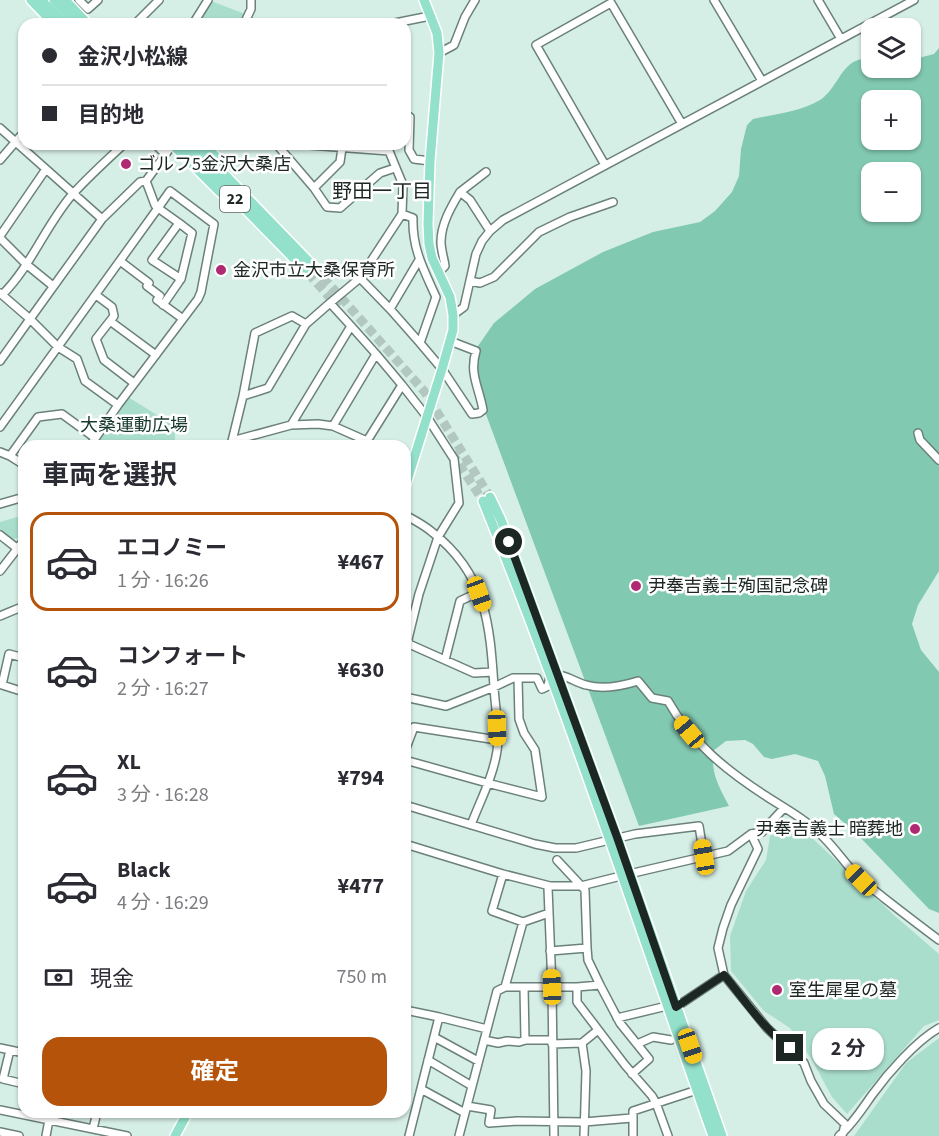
<!DOCTYPE html>
<html lang="ja">
<meta charset="utf-8">
<style>
:root{--surface:#fff;--page:#f7f7f7;--text:#2b2b33;--muted:#7c7c81;--line:#e1e1e2;--accent:#b45309}
body{margin:0;font-family:"Source Sans 3","Noto Sans JP",sans-serif;background:var(--page);color:var(--text);height:100vh;display:flex;flex-direction:column;font-size:22px;white-space:nowrap}
*{box-sizing:border-box;margin:0}
p{font-size:20px;color:var(--muted)}
.icon{flex:none;width:33px;height:33px;fill:none;stroke:currentColor;stroke-width:2;stroke-linecap:round;stroke-linejoin:round}
.map{position:relative;flex:1;overflow:hidden}
.drawer{position:absolute;left:18px;top:440px;width:393px;height:678px;display:flex;flex-direction:column;background:var(--surface);border-radius:18px;box-shadow:0 2px 4px #0004}
.drawer>*{flex:none}
.hud{position:absolute;left:18px;top:18px;width:393px;height:132px;border-radius:18px;box-shadow:0 2px 4px #0004;display:grid;align-content:center;height:132px;padding:0 24px;background:var(--surface)}
.controls{position:absolute;left:861px;top:18px;display:grid;gap:12px}
.controls a{display:grid;place-items:center;width:60px;height:60px;border-radius:12px;background:var(--surface);box-shadow:0 2px 4px #0004;font-size:30px}
.end{position:absolute;width:27px;height:27px;margin:-14px;border:8px solid #1c2622;background:#fff;box-shadow:0 0 0 3px #fff}
.from{border-radius:50%}
.bubble{position:absolute;height:42px;border-radius:18px;background:var(--surface);box-shadow:0 2px 4px #0004;font-size:20px;font-weight:700;line-height:42px;text-align:center}
.car{position:absolute;width:18px;height:36px;margin:-18px -9px;border-radius:8px;box-shadow:0 0 4px 2px #0007;background:linear-gradient(#f5c518 24%,#345 0 40%,#f5c518 0 76%,#345 0 86%,#f5c518 0)}
.hud b{display:flex;align-items:center;gap:21px;height:57px;font-size:22px}
.hud b+b{border-top:2px solid var(--line)}
.hud i{width:15px;height:15px;background:var(--text)}
ul{padding:0;list-style:none}
li{display:flex;align-items:center;gap:18px;height:99px;margin:0 12px 9px;padding:0 12px;border:3px solid transparent;border-radius:18px}
li div{flex:1}
li b{display:block;font-size:22px}
li em{font-style:normal;font-weight:700}
li.active{border-color:var(--accent)}
li>.icon{width:54px;height:54px;stroke-width:1.5}
h2{padding:0 24px;font-size:27px;line-height:72px}
.pay{display:flex;align-items:center;gap:15px;height:66px;padding:0 24px;font-size:22px}
.pay p{margin-inline-start:auto}
.cta{display:flex;gap:12px;margin-top:auto;padding:12px 24px}
.cta a{flex:1;height:69px;border-radius:18px;background:var(--accent);color:#fff;font-size:24px;font-weight:700;line-height:69px;text-align:center}
.map>svg:first-child{display:block}
</style>
<div class="map">
<svg width="939" height="1136" viewBox="0 0 939 1136">
<rect width="100%" height="100%" fill="#d6efe6"/>
<path fill="#aadecc" d="M211 1 248 15 244 24H198Z
M128 397 175 426V445H95Z
M24 515V534L21 538 11 539 0 531V522Z
M789 823 809 835 895 916 939 954V1020L924 1026 847 1114 832 1097 812 1060 790 1028 764 1011 731 971 730 936 746 891 766 860 770 836Z
M939 1038V1136H854L906 1063Z"/>
<path fill="#82c9b2" fill-rule="evenodd" d="M939 48V571L918 605 912 624 921 650 939 672V913L929 909 855 832 834 814 825 776 818 761 795 754 772 759 764 757 753 744 745 740 726 741 713 751C711 774 719 787 729 806L639 826 481 401V388L471 356 494 323 535 289 603 252 653 232 700 222 715 211 732 192 739 176 741 149 747 125 753 119C775 114 800 112 820 100 836 90 841 65 858 60 861 59 868 60 871 60L872 68H910L911 60 934 54ZM872 100H910V140H872ZM872 172H910V212H872Z"/>
<g fill="none" stroke-linecap="round" stroke-linejoin="round">
<path stroke="#b1c7bf" stroke-width="9" stroke-dasharray="9 4.5" stroke-linecap="butt" d="M314 267 424 391 490 497
M308 273 338 307
M452 453 483 501"/>
<g stroke="#6b8179" stroke-width="10">
<path id="minor" d="M79 0 88 9 98 0
M714 0 762 81
M818 0 841 39
M135 24 159 0
M193 24 208 0
M244 24 251 9V0
M390 24 430 16
M439 53 454 45 465 17 475 0
M405 114 410 117 409 150 414 159 430 161
M0 128 46 169
M155 144 165 154
M279 144 278 146 314 188 327 207 340 208 380 173 395 168
M308 144 309 145 389 151
M389 144V151L403 185 402 214 413 218C412 249 424 270 436 297L420 343 442 369 472 414 479 413 483 410C479 387 469 374 476 351L450 341
M0 160 24 132
M605 165 536 45 611 3 682 124
M486 172 460 192 470 200 490 231
M146 181 173 144
M314 188 340 162 342 148
M179 223 192 233 181 279
M0 236 46 169 102 219
M0 238 26 264 53 286
M419 260 390 309 420 343
M120 261 149 283 147 286 160 296 157 300 183 319
M439 272 445 266C444 258 441 250 441 242 441 224 451 207 460 192
M360 278 330 303 351 326 291 425 318 424 333 426 367 441 365 446
M470 281 480 283 494 277 539 232 570 217 613 202
M0 293 30 319 102 219 140 182 146 181 155 205 158 208 0 427
M2 295C31 266 45 227 71 196 87 178 106 161 124 144
M96 295 112 307 114 316 110 321 156 355
M390 309 360 278 402 214
M453 315 464 307 476 254 482 241 490 231 503 220 914 0
M110 321 96 339 104 360 134 383
M306 324 330 303
M351 326 376 354
M0 361 30 319 58 347 77 359 85 381 118 405
M402 385 427 417 454 459 459 503 438 537 419 594 408 639 409 644 474 673 493 672
M333 426 376 354 402 385 367 441
M918 433 920 440 939 460
M232 441 243 396 268 388 306 324 292 316 255 333 243 396
M90 446 118 405 198 299 201 292 214 224 170 191 158 208 179 223 152 260 181 279 163 305
M230 446 232 441 291 425
M0 452 10 456 38 417 62 414 95 438
M10 456 21 463 24 462
M0 504 24 497
M405 515C414 520 424 525 432 532 486 574 490 624 494 687 495 706 500 733 497 751 493 777 480 801 471 825
M0 535 18 549
M0 571 24 540
M0 616 24 606
M24 658 9 654 2 685 24 692
M445 660 460 601 479 592
M405 697 446 706 494 687 513 678H537L542 689 548 686 550 676C563 672 574 682 586 685 603 690 622 686 638 681L652 698 668 701C691 742 727 771 766 796 784 808 804 818 819 833 834 846 845 864 859 878 866 885 876 891 884 898 902 912 920 926 939 940
M405 751 414 727 497 740
M405 760 487 783 542 797 535 750 524 733 519 719 518 678
M405 805 535 844 555 848H576L635 834 699 826 704 857
M751 834 758 849 731 905 723 928 718 948 724 975 767 1028 804 1063 811 1081 824 1104 845 1124 843 1133
M405 844 503 874
M557 860 585 890 587 948 588 960 600 985 577 987
M629 874 728 851 751 834 762 832 784 808
M549 913 548 888 550 886H581L621 876
M523 922 492 911 503 874 550 886
M550 951 587 948
M600 985 620 1023 649 1059 632 1074
M505 987 523 922 549 913 552 987 554 1136
M524 987 525 1040
M676 1007 724 975
M405 1010 439 1017 409 1136
M439 1017 487 1029
M617 1018 667 1006
M434 1037 478 1061
M484 1040 498 1043 507 1041 519 1042 526 1040H552
M582 1043 586 1071 584 1136
M552 1044 582 1043 598 1030
M637 1044 653 1037 671 1040
M0 1048 24 1053
M10 1050 3 1079 24 1084
M428 1060 472 1086
M421 1089 465 1113
M467 1106 491 1110 489 1123 517 1121 584 1122 632 1118
M0 1110 127 1136
M93 1129 97 1112
M0 1132 19 1136
M46 1136 49 1120
M459 1136 497 991 505 987H577V1002L625 1065 652 1096 656 1103 668 1136
M633 1136V1111L697 1090
M839 1136C853 1124 862 1109 872 1095 888 1073 916 1041 939 1028"/>
</g>
<g stroke="#fff" stroke-width="12">
<path id="major" d="M31 0 54 24
M41 0 65 24
M54 0 78 24
M65 0 88 24
M182 144 308 273
M195 144 314 267
M204 144 216 157
M175 147 221 193
M405 487 442 369 453 330V315L450 297 432 258 429 244 428 224 430 161 439 53 437 33 424 0
M490 497 501 520 617 837 722 1136
M483 501C568 710 638 924 713 1136
M175 1136 188 1112"/>
</g>
<use href="#minor" stroke="#fff" stroke-width="7"/>
<use href="#major" stroke="#93e0cb" stroke-width="9"/>
<g stroke="#fff" stroke-width="12" stroke-linecap="butt">
<path id="major-bridge" d="M171 144 175 147"/>
</g>
<use href="#major-bridge" stroke="#93e0cb" stroke-width="9"/>
</g>
<g fill="none" stroke-linecap="round" stroke-linejoin="round">
<path stroke="#1c2622" stroke-width="8" d="M509 542 617 837 676 1007 724 975C745 1000 763 1029 790 1048"/>
</g>
<g fill="#af2a73" stroke="#fff" stroke-width="2">
<circle cx="126" cy="164" r="6"/>
<circle cx="221" cy="270" r="6"/>
<circle cx="636" cy="586" r="6"/>
<circle cx="915" cy="829" r="6"/>
<circle cx="777" cy="990" r="6"/>
</g>
<g text-anchor="middle" dominant-baseline="central" stroke-width="5" stroke-linejoin="round" paint-order="stroke">
<rect fill="#fff" stroke="#606764" stroke-width="1.5" x="220" y="186" width="30" height="26" rx="4.5"/>
<g font-size="16" font-weight="bold" fill="#1c2622">
<text x="235" y="199">22</text>
</g>
<g font-size="18" fill="#1c2622" stroke="#fff" text-anchor="start">
<text x="138" y="164">ゴルフ5金沢大桑店</text>
<text x="233" y="270">金沢市立大桑保育所</text>
<text x="648" y="586">尹奉吉義士殉国記念碑</text>
<text x="903" y="829" text-anchor="end">尹奉吉義士 暗葬地</text>
<text x="789" y="990">室生犀星の墓</text>
</g>
<g font-size="18" fill="#17382e" stroke="#fff">
<text x="134" y="425">大桑運動広場</text>
</g>
<g font-size="20" fill="#1c2622" stroke="#fff">
<text x="382" y="192">野田一丁目</text>
</g>
</g>
</svg>
<div class="controls">
<a><svg class="icon" aria-label="layers" viewBox="0 0 24 24"><path d="M12 4l9 5-9 5-9-5zM3 14l9 5 9-5"/></svg></a>
<a>+</a>
<a>−</a>
</div>
<i class="end from" style="left:509px;top:542px"></i>
<i class="end" style="left:790px;top:1048px"></i>
<div class="bubble" style="left:812px;top:1028px;width:72px">2 分</div>
<i class="car" style="left:479px;top:594px;rotate:160deg"></i>
<i class="car" style="left:497px;top:728px;rotate:178deg"></i>
<i class="car" style="left:689px;top:732px;rotate:320deg"></i>
<i class="car" style="left:704px;top:857px;rotate:351deg"></i>
<i class="car" style="left:861px;top:880px;rotate:315deg"></i>
<i class="car" style="left:552px;top:987px;rotate:358deg"></i>
<i class="car" style="left:690px;top:1046px;rotate:161deg"></i>
<div class="hud">
<b><i class="from"></i>金沢小松線</b>
<b><i></i>目的地</b>
</div>
<section class="drawer">
<h2>車両を選択</h2>
<ul>
<li class="active"><svg class="icon" aria-label="car" viewBox="0 0 24 24"><path d="M5 17H2v-5l4-1 3-4h7l3 4 3 1v5h-3M9 17h6M6 11h13"/><circle cx="7" cy="17" r="2"/><circle cx="17" cy="17" r="2"/></svg><div><b>エコノミー</b><p>1 分 · 16:26</p></div><em>¥467</em></li>
<li><svg class="icon" aria-label="car" viewBox="0 0 24 24"><path d="M5 17H2v-5l4-1 3-4h7l3 4 3 1v5h-3M9 17h6M6 11h13"/><circle cx="7" cy="17" r="2"/><circle cx="17" cy="17" r="2"/></svg><div><b>コンフォート</b><p>2 分 · 16:27</p></div><em>¥630</em></li>
<li><svg class="icon" aria-label="car" viewBox="0 0 24 24"><path d="M5 17H2v-5l4-1 3-4h7l3 4 3 1v5h-3M9 17h6M6 11h13"/><circle cx="7" cy="17" r="2"/><circle cx="17" cy="17" r="2"/></svg><div><b>XL</b><p>3 分 · 16:28</p></div><em>¥794</em></li>
<li><svg class="icon" aria-label="car" viewBox="0 0 24 24"><path d="M5 17H2v-5l4-1 3-4h7l3 4 3 1v5h-3M9 17h6M6 11h13"/><circle cx="7" cy="17" r="2"/><circle cx="17" cy="17" r="2"/></svg><div><b>Black</b><p>4 分 · 16:29</p></div><em>¥477</em></li>
</ul>
<div class="pay"><svg class="icon" aria-label="cash" viewBox="0 0 24 24"><path d="M3 7h18v10H3z"/><circle cx="12" cy="12" r="2"/></svg>現金<p>750 m</p></div>
<div class="cta"><a>確定</a></div>
</section>
</div>
